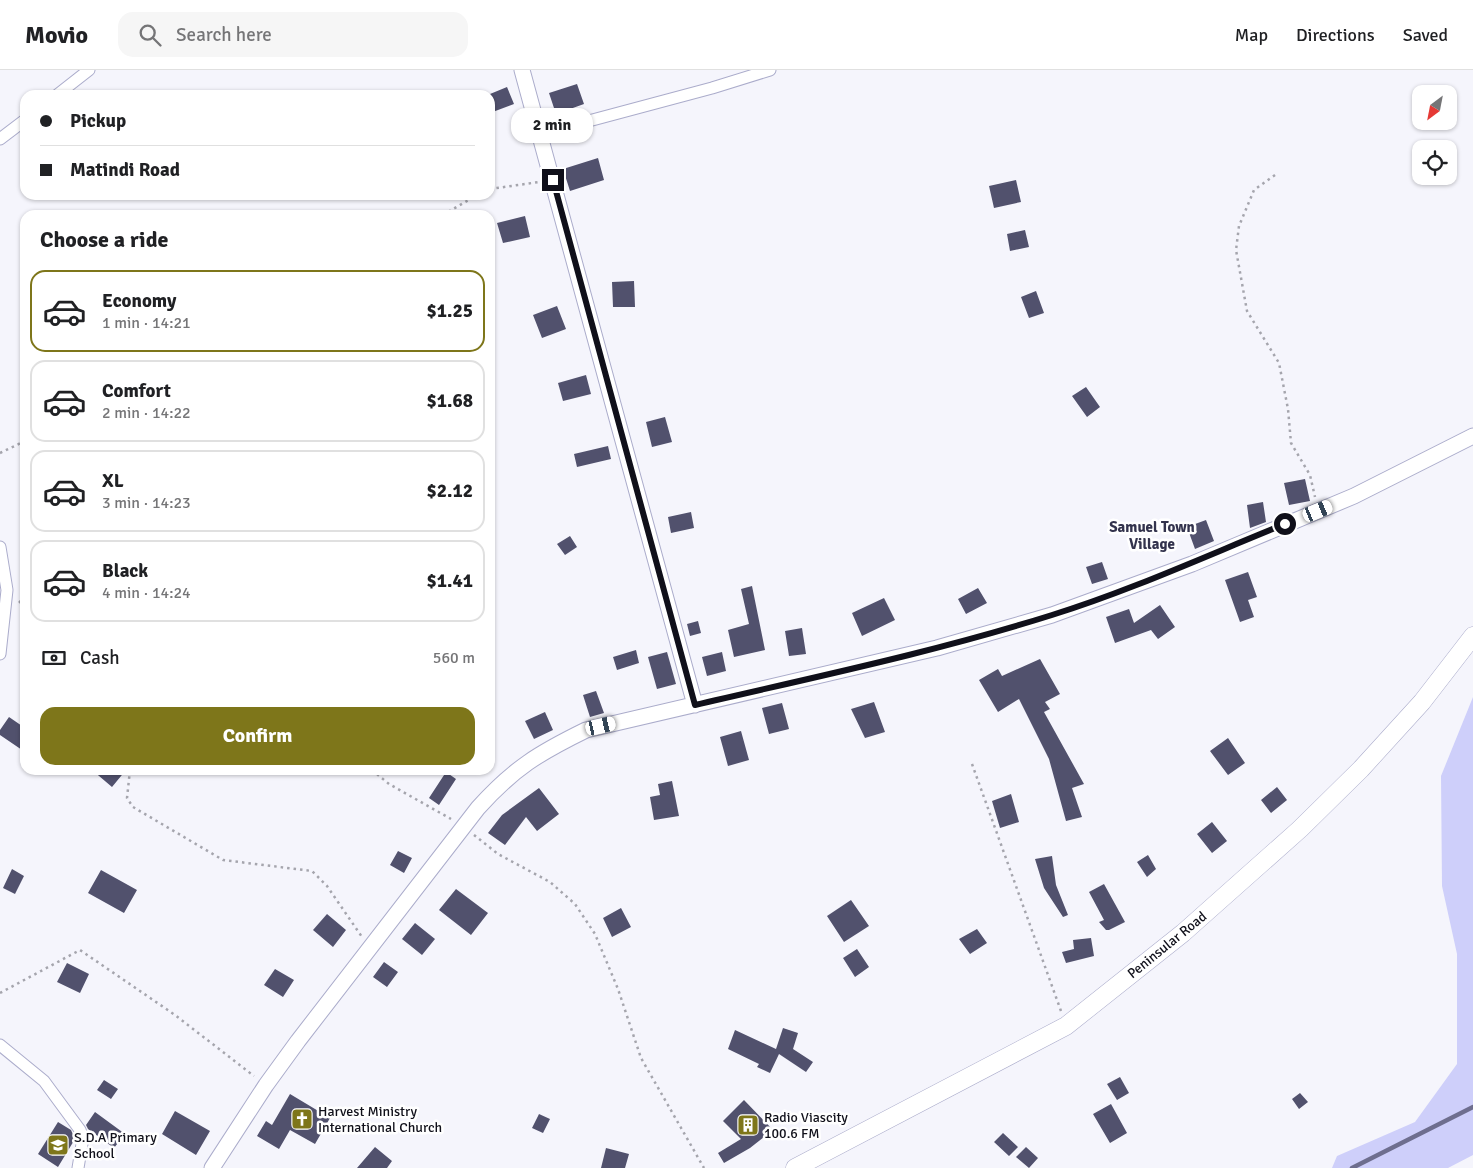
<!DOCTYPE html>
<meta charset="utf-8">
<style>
:root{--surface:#fff;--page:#f6f6f6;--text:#202124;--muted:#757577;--line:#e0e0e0;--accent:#7e761a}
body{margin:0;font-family:Signika,sans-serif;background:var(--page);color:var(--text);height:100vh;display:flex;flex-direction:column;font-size:19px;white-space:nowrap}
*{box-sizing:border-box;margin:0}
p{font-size:16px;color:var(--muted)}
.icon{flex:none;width:28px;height:28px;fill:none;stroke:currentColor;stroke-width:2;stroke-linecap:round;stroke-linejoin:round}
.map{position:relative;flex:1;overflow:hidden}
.panel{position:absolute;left:20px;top:140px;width:475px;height:565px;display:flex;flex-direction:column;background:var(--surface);border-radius:15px;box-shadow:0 1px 4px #0004}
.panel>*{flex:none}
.hud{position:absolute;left:20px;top:20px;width:475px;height:110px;border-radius:15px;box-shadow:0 1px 4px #0004;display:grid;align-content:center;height:110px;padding:0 20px;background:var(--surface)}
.needle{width:32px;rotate:212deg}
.buttons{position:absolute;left:1412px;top:15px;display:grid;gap:10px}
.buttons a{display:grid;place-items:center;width:45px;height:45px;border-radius:10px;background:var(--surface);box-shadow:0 1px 4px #0004;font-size:25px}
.end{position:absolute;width:22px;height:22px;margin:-11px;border:6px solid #10101a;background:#fff;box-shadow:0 0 0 2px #fff}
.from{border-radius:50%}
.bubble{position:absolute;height:35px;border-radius:15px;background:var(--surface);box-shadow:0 1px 4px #0004;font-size:16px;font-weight:800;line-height:35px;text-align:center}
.car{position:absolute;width:15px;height:30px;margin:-15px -8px;border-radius:6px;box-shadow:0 0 4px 1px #0007;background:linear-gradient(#fff 24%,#345 0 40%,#fff 0 76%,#345 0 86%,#fff 0)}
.hud b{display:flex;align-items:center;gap:18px;height:48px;font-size:19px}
.hud b+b{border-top:1px solid var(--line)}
.hud i{width:12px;height:12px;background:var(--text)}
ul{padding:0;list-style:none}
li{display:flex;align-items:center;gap:15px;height:82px;margin:0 10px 8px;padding:0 10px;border:2px solid var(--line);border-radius:15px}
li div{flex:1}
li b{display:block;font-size:19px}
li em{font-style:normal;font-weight:800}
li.selected{border-color:var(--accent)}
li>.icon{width:45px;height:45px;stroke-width:1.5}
h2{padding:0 20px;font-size:22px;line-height:60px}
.pay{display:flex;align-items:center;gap:12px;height:55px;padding:0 20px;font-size:19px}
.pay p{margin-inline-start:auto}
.primary-button{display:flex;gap:10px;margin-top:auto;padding:10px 20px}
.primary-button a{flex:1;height:58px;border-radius:15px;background:var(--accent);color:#fff;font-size:20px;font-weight:800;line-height:58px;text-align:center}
header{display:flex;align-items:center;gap:30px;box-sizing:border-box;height:70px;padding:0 25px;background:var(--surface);border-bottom:1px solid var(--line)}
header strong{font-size:24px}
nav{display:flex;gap:28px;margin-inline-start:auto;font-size:18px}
.search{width:350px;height:45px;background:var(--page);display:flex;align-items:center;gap:12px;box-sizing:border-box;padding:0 18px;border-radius:15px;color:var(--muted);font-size:19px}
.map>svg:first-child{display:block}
</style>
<header>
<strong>Movio</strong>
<div class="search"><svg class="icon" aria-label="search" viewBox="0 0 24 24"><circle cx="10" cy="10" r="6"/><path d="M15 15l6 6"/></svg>Search here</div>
<nav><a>Map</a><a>Directions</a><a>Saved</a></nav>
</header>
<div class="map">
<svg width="1473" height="1098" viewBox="0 0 1473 1098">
<rect width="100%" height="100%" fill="#f5f5fc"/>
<path fill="#cecffa" d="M1473 627V1085L1448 1098H1332L1337 1086 1415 1052 1457 994V884L1442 816 1441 706Z"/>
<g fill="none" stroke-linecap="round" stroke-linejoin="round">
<path stroke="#6e6e8e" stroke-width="4.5" d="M1352 1098 1473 1037"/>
</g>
<path fill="#51516d" d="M577 14 584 34 556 44 549 23Z
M507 17 514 34 490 43V24Z
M598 88 604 110 570 121 563 99Z
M1016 110 1021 132 994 138 989 116Z
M525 146 530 167 503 173 497 153Z
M1025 160 1029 177 1010 181 1007 164Z
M634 211 635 237H613L612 212Z
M1036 221 1044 243 1029 248 1021 227Z
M557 236 566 259 542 268 533 245Z
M586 305 591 324 563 331 558 313Z
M1086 317 1100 337 1087 347 1072 326Z
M665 347 672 372 652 377 646 352Z
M608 376 611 389 577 397 574 384Z
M1305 409 1310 431 1289 435 1284 413Z
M1263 432 1266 452 1250 458 1247 435Z
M691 442 694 458 671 463 668 447Z
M1206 450 1214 471 1195 479 1187 457Z
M570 466 577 477 565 485 557 474Z
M1102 492 1108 509 1092 514 1086 497Z
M1248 502 1257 527 1248 530 1254 547 1240 552 1225 510Z
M752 516 765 580 734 587 728 560 749 554 741 519Z
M978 518 987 533 966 544 958 529Z
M884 528 895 550 862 566 852 543Z
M1160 535 1175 557 1158 569 1151 560 1115 573 1106 547 1129 539 1134 553Z
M698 551 701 563 690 566 687 554Z
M802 558 806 584 789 586 785 561Z
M636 580 639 593 617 600 613 587Z
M667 582 676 614 657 619 648 587Z
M722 582 726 601 707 606 702 587Z
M1040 589 1060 624 1045 632 1050 639 1044 642 1084 714 1072 718 1082 747 1066 751 1049 689 1019 629 998 642 979 610 998 599 1002 606Z
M596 621 604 643 590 647 583 625Z
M874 632 885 662 865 668 851 639Z
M782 633 789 659 769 664 762 638Z
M545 642 553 660 534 669 525 651Z
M9 647 25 658V682L0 665V660Z
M741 661 749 690 728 696 720 667Z
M1228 668 1245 693 1228 705 1210 681Z
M92 700H126L112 717Z
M446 702 456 709 439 735 429 728Z
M672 711 679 746 654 750 650 727 660 725 658 714Z
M1277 717 1287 730 1271 743 1261 730Z
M539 718 559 744 537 761 526 747 505 775 488 763 502 745Z
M1011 724 1019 752 1000 758 992 731Z
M1212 752 1227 771 1212 783 1197 764Z
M398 781 412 788 404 803 390 795Z
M1148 785 1156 799 1147 807 1137 792Z
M1052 786 1056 815 1068 845 1063 847 1044 818 1035 789Z
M12 799 24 806 15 824 3 818Z
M101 800 137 820 124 843 88 823Z
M1104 814 1125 852 1109 860H1106L1099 852 1104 850 1089 822Z
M456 819 488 843 471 865 439 840Z
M851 830 869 856 844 872 827 846Z
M621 838 631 857 612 867 603 848Z
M327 844 346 860 333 877 313 860Z
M415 853 435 869 422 885 402 869Z
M977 859 987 873 970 884 959 869Z
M1091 868 1094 886 1066 893 1062 882 1074 879 1073 870Z
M857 879 869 897 855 907 843 888Z
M384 892 398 902 387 917 373 907Z
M67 893 89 904 80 923 57 912Z
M275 899 294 910 283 927 264 915Z
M783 958 798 963 793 979 813 992 806 1002 779 984 770 1003 757 997 759 994 728 979 735 960 776 979Z
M1120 1007 1129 1023 1117 1030 1107 1014Z
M104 1010 118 1019 111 1029 97 1020Z
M1300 1023 1308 1032 1299 1039 1292 1029Z
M290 1024 330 1048 315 1074 290 1060 279 1079 257 1066 266 1051 272 1055Z
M744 1030 773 1060 750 1078 724 1093 718 1083 741 1069 723 1051Z
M1111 1034 1127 1063 1110 1073 1093 1044Z
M175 1041 210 1061 196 1085 162 1064Z
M95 1042 125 1064 114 1078 88 1059 86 1055Z
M539 1044 550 1049 543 1063 532 1058Z
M58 1052 71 1060 75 1069 58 1097 38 1084Z
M1003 1063 1018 1077 1009 1086 994 1072Z
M375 1077 392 1091 387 1098H357Z
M1026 1077 1038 1088 1029 1098 1016 1087Z
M606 1078 629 1084 625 1098H601Z"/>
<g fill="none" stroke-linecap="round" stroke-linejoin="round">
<g stroke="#abaccb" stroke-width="13">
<path id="street" d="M57 25 89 0
M540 64 712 18 770 0
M0 69 25 50
M0 477 7 520 0 584
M0 975 44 1011 80 1060 83 1068 78 1098"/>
</g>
<g stroke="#abaccb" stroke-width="17">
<path id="secondary" d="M522 0 695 635
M212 1098 266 1015 298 971 478 738C514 698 539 683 586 660L937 578 1052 545 1192 494 1354 426 1473 366"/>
</g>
<g stroke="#abaccb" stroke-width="19">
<path id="primary" d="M795 1098 1066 956 1183 863 1300 759 1361 699 1422 632 1473 566"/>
</g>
<path stroke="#a5a5ad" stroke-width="2.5" stroke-dasharray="2.5 4" stroke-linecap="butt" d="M1275 105 1254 120 1239 156 1236 180 1247 241 1279 293 1288 339 1291 373 1310 405 1315 427
M490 119 539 112
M443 145 477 125
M0 383 25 371
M19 531 25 537
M972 694 1061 941
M130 700 127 728 133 737 223 790 312 801 327 816 362 867
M372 700 389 714 451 749
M474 765 498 784 550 812 575 834 595 864 618 919 641 988 704 1098
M0 923 80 880 175 945 254 1006"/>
<use href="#street" stroke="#fff" stroke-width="11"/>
<use href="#secondary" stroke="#fff" stroke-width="15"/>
<use href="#primary" stroke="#fff" stroke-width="18"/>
</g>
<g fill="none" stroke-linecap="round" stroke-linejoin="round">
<path stroke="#10101a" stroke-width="6" d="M553 110 695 635C815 607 935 582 1052 545 1132 520 1208 485 1285 454"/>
</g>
<defs>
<g id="church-square" transform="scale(1.125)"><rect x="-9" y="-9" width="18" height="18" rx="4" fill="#7e761a" stroke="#fff"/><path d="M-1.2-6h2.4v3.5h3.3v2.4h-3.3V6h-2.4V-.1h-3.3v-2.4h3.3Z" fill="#fff"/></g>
<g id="building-square" transform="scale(1.125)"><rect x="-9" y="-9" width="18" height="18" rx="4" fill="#7e761a" stroke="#fff"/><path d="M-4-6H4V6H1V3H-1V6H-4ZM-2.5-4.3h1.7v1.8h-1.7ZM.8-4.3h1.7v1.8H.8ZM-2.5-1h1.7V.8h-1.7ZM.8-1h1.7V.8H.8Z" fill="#fff"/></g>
<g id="school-square" transform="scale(1.125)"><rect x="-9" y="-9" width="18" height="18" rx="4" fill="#7e761a" stroke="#fff"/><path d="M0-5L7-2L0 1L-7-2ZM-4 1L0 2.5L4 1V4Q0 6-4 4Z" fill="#fff"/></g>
</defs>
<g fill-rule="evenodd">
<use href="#church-square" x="302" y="1049"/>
<use href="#building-square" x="748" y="1055"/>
<use href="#school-square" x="58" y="1075"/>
</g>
<g text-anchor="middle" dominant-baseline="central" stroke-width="5" stroke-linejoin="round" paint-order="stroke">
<g font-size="14" fill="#10101a" stroke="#fff">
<text transform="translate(1167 875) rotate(-39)">Peninsular Road</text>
</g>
<g font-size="14" fill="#10101a" stroke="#fff" text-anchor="start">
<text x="318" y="1041">Harvest Ministry<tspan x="318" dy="16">International Church</tspan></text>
<text x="764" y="1047">Radio Viascity<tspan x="764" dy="16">100.6 FM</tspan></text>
<text x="74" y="1067">S.D.A Primary<tspan x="74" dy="16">School</tspan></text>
</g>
<g font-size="15" font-weight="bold" fill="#33334d" stroke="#fff">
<text x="1152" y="457">Samuel Town<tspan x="1152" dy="17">Village</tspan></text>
</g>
</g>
</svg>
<div class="buttons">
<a><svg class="needle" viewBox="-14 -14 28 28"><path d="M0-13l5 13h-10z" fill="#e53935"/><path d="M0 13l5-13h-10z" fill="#757577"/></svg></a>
<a><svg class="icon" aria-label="locate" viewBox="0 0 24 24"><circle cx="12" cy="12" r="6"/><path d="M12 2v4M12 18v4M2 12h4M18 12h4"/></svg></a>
</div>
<i class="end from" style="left:1285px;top:454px"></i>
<i class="end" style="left:553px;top:110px"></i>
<div class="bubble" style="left:511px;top:38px;width:82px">2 min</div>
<i class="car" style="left:1318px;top:441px;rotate:68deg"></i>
<i class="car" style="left:601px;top:656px;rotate:77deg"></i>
<div class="hud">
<b><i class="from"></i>Pickup</b>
<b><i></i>Matindi Road</b>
</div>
<section class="panel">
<h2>Choose a ride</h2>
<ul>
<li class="selected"><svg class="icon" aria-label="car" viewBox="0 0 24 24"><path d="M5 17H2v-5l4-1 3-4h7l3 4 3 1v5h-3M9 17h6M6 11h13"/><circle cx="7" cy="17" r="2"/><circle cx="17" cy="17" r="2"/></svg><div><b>Economy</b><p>1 min · 14:21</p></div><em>$1.25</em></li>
<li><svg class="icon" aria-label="car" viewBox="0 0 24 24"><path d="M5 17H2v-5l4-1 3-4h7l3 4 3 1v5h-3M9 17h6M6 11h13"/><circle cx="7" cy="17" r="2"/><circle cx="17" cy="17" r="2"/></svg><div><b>Comfort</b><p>2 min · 14:22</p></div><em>$1.68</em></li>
<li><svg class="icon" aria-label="car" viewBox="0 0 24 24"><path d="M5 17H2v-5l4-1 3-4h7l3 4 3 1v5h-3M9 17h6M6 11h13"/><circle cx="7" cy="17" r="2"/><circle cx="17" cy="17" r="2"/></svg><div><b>XL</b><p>3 min · 14:23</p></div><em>$2.12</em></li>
<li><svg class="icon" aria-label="car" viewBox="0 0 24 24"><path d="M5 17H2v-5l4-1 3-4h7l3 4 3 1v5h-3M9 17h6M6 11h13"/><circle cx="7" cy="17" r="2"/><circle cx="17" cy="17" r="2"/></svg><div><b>Black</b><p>4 min · 14:24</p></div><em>$1.41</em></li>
</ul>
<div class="pay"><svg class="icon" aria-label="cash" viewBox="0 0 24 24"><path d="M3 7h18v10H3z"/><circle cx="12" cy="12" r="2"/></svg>Cash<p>560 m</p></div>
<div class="primary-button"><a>Confirm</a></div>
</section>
</div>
